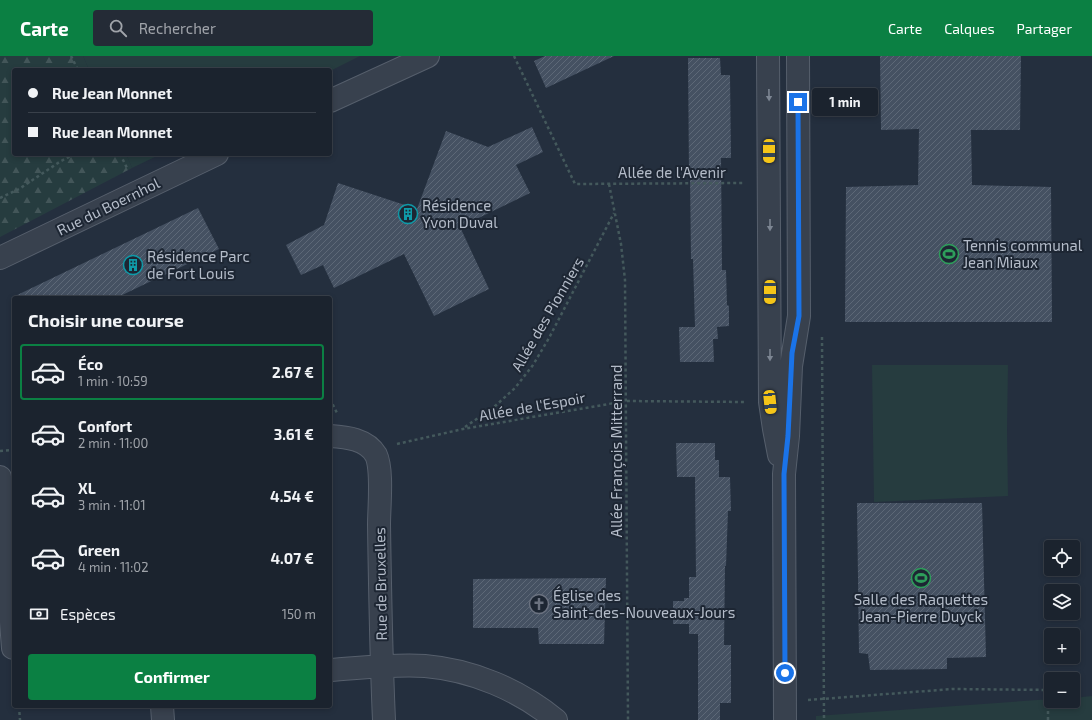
<!DOCTYPE html>
<html lang="fr">
<meta charset="utf-8">
<style>
:root{--surface:#1b232e;--page:#242b36;--text:#f1f3f6;--muted:#a0a4aa;--line:#39404a;--accent:#0b8043}
body{margin:0;font-family:"Exo 2",sans-serif;background:var(--page);color:var(--text);height:100vh;display:flex;flex-direction:column;font-size:15px;white-space:nowrap}
*{box-sizing:border-box;margin:0}
p{font-size:13px;color:var(--muted)}
.icon{flex:none;width:22px;height:22px;fill:none;stroke:currentColor;stroke-width:2;stroke-linecap:round;stroke-linejoin:round}
.map{position:relative;flex:1;overflow:hidden}
.details{position:absolute;left:12px;top:240px;width:320px;height:412px;display:flex;flex-direction:column;background:var(--surface);border-radius:4px;box-shadow:0 2px 6px #0003,0 0 0 1px var(--line)}
.details>*{flex:none}
.hud{position:absolute;left:12px;top:12px;width:320px;height:88px;border-radius:4px;box-shadow:0 2px 6px #0003,0 0 0 1px var(--line);display:grid;align-content:center;height:88px;padding:0 16px;background:var(--surface)}
.controls{position:absolute;left:1044px;top:484px;display:grid;gap:8px}
.controls a{display:grid;place-items:center;width:36px;height:36px;border-radius:4px;background:var(--surface);box-shadow:0 2px 6px #0003,0 0 0 1px var(--line);font-size:20px}
.end{position:absolute;width:18px;height:18px;margin:-9px;border:5px solid #1a73e8;background:#fff;box-shadow:0 0 0 2px #fff}
.from{border-radius:50%}
.bubble{position:absolute;height:28px;border-radius:4px;background:var(--surface);box-shadow:0 2px 6px #0003,0 0 0 1px var(--line);font-size:13px;font-weight:700;line-height:28px;text-align:center}
.car{position:absolute;width:12px;height:24px;margin:-12px -6px;border-radius:5px;box-shadow:0 0 3px 1px #0007;background:linear-gradient(#f5c518 24%,#345 0 40%,#f5c518 0 76%,#345 0 86%,#f5c518 0)}
.hud b{display:flex;align-items:center;gap:14px;height:38px;font-size:15px}
.hud b+b{border-top:1px solid var(--line)}
.hud i{width:10px;height:10px;background:var(--text)}
ul{padding:0;list-style:none}
li{display:flex;align-items:center;gap:12px;height:56px;margin:0 8px 6px;padding:0 8px;border:2px solid transparent;border-radius:4px}
li div{flex:1}
li b{display:block;font-size:15px}
li em{font-style:normal;font-weight:700}
li.selected{border-color:var(--accent)}
li>.icon{width:36px;height:36px;stroke-width:1.5}
h2{padding:0 16px;font-size:18px;line-height:48px}
.pay{display:flex;align-items:center;gap:10px;height:44px;padding:0 16px;font-size:15px}
.pay p{margin-inline-start:auto}
.cta{display:flex;gap:8px;margin-top:auto;padding:8px 16px}
.cta a{flex:1;height:46px;border-radius:4px;background:var(--accent);color:#fff;font-size:16px;font-weight:700;line-height:46px;text-align:center}
header{display:flex;align-items:center;gap:24px;box-sizing:border-box;height:56px;padding:0 20px;background:var(--accent);color:#fff}
header strong{font-size:19px}
nav{display:flex;gap:22px;margin-inline-start:auto;font-size:14px}
.search{width:280px;height:36px;background:var(--page);display:flex;align-items:center;gap:10px;box-sizing:border-box;padding:0 14px;border-radius:4px;color:var(--muted);font-size:15px}
.map>svg:first-child{display:block}
</style>
<header>
<strong>Carte</strong>
<div class="search"><svg class="icon" aria-label="search" viewBox="0 0 24 24"><circle cx="10" cy="10" r="6"/><path d="M15 15l6 6"/></svg>Rechercher</div>
<nav><a>Carte</a><a>Calques</a><a>Partager</a></nav>
</header>
<div class="map">
<svg width="1092" height="664" viewBox="0 0 1092 664">
<defs>
<pattern id="forest-firs" width="22" height="20" patternUnits="userSpaceOnUse"><rect width="22" height="20" fill="#263c3f"/><path d="M5 1l3.5 6h-7zM16 11l3.5 6h-7z" fill="#435659"/></pattern>
<pattern id="building-hatch" width="6" height="6" patternUnits="userSpaceOnUse"><rect width="6" height="6" fill="#455162"/><path d="M-1 1l2-2M0 6l6-6M5 7l2-2" fill="none" stroke="#5d6877"/></pattern>
</defs>
<rect width="100%" height="100%" fill="#242f3e"/>
<path fill="#263c3f" d="M83 0H360L330 15 89 14Z
M126 98H161L132 112Z
M872 309H1008L1007 374 1008 440 874 446Z
M1092 640V664H816V660L1051 643V645H1073V642Z"/>
<path fill="url(#forest-firs)" d="M0 0H83L89 14H14V98H126L132 112 0 181Z"/>
<path fill="url(#building-hatch)" d="M545 0H614L546 32 534 5Z
M880 0H1021L1020 74H971L972 129 1051 131 1052 266H845L846 131 918 129 919 73 881 74Z
M688 2H720L721 19H730L731 102H721L722 214H726L727 249 729 250V270L717 271 718 283H713L714 306H680L679 271H695L693 203H691L690 120H689Z
M532 71 543 96 516 109 530 137 460 171 489 233 434 260 404 198 334 232 323 209 301 219 286 189 324 169 338 127 417 153 446 75 488 91Z
M198 152 219 193 143 229 116 242H11Z
M676 387H715V404H719V421H730L731 455H728L726 510H725L724 589H731V647H720V664H698V578H689V568H673V545H684V542H689V521H696L695 421H677Z
M857 447H982L986 601 947 602V613L870 614 868 598 859 597Z
M606 522 604 588H539L538 572H473V523Z"/>
<g fill="none" stroke-linecap="round" stroke-linejoin="round">
<g stroke="#565f6c" stroke-width="24">
<path id="minor" d="M768 0 770 346 774 373 779 399
M330 45 428 0
M0 202 217 98
M330 380C346 381 367 383 376 399 383 414 379 451 379 469 380 534 381 599 384 664
M0 421 13 592
M330 614C361 612 393 608 425 610 473 614 519 634 556 664
M162 650 163 664
M785 664 784 418 788 380 791 310 799 260 798 0"/>
</g>
<path stroke="#44595c" stroke-width="2.5" stroke-dasharray="3 3" stroke-linecap="butt" d="M71 0 78 14
M514 0 575 128 745 127
M120 98 128 114
M609 128 621 188 625 224 628 664
M0 142 19 133 61 105 75 98
M822 281 824 664
M330 343 337 357
M465 371 494 351 515 332 533 309 549 282 614 157
M397 388 463 373 626 345 746 346
M0 395 14 394
M1073 632H1074
M808 644 953 633 1051 634
M19 650 20 664
M1048 664V634"/>
<use href="#minor" stroke="#38414e" stroke-width="22"/>
</g>
<defs><path id="oneway-solid" d="M-6-.8H1V-3.2L6.5 0L1 3.2V.8H-6Z"/></defs>
<g fill="#7c8592">
<use href="#oneway-solid" transform="translate(769 39) rotate(89)"/>
<use href="#oneway-solid" transform="translate(770 169) rotate(90)"/>
<use href="#oneway-solid" transform="translate(770 299) rotate(90)"/>
</g>
<g fill="none" stroke-linecap="round" stroke-linejoin="round">
<path stroke="#1a73e8" stroke-width="5" d="M785 617 784 418 788 380 792 297 799 260 798 46"/>
</g>
<defs>
<g id="building-ring" transform="scale(1)"><circle r="9.5" fill="#1d2633" stroke="#0f9aa8" stroke-width="1.5"/><path d="M-4-6H4V6H1V3H-1V6H-4ZM-2.5-4.3h1.7v1.8h-1.7ZM.8-4.3h1.7v1.8H.8ZM-2.5-1h1.7V.8h-1.7ZM.8-1h1.7V.8H.8Z" fill="#0f9aa8"/></g>
<g id="stadium-ring" transform="scale(1)"><circle r="9.5" fill="#1d2633" stroke="#2e9e5b" stroke-width="1.5"/><path d="M0-5a6.5 5 0 1 0 0 10a6.5 5 0 1 0 0-10ZM-3.5-1.8h7v3.6h-7Z" fill="#2e9e5b"/></g>
<g id="church-ring" transform="scale(1)"><circle r="9.5" fill="#1d2633" stroke="#6b7280" stroke-width="1.5"/><path d="M-1.2-6h2.4v3.5h3.3v2.4h-3.3V6h-2.4V-.1h-3.3v-2.4h3.3Z" fill="#6b7280"/></g>
</defs>
<g fill-rule="evenodd">
<use href="#building-ring" x="408" y="158"/>
<use href="#stadium-ring" x="949" y="198"/>
<use href="#building-ring" x="133" y="209"/>
<use href="#stadium-ring" x="921" y="522"/>
<use href="#church-ring" x="539" y="548"/>
</g>
<g text-anchor="middle" dominant-baseline="central" stroke-width="4" stroke-linejoin="round" paint-order="stroke">
<g font-size="15" fill="#b4bcc9" stroke="#1d2633">
<text x="672" y="116">Allée de l'Avenir</text>
<text transform="translate(108 150) rotate(-26)">Rue du Boernhol</text>
<text transform="translate(547 258) rotate(-60)">Allée des Pionniers</text>
<text transform="translate(532 350) rotate(-10)">Allée de l'Espoir</text>
<text transform="translate(616 395) rotate(-90)">Allée François Mitterrand</text>
<text transform="translate(380 528) rotate(-91)">Rue de Bruxelles</text>
</g>
<g font-size="15" fill="#b4bcc9" stroke="#1d2633" text-anchor="start">
<text x="422" y="149">Résidence<tspan x="422" dy="17">Yvon Duval</tspan></text>
<text x="963" y="189">Tennis communal<tspan x="963" dy="17">Jean Miaux</tspan></text>
<text x="147" y="200">Résidence Parc<tspan x="147" dy="17">de Fort Louis</tspan></text>
<text x="553" y="539">Église des<tspan x="553" dy="17">Saint-des-Nouveaux-Jours</tspan></text>
<text x="921" y="543" text-anchor="middle">Salle des Raquettes<tspan x="921" dy="17">Jean-Pierre Duyck</tspan></text>
</g>
</g>
</svg>
<div class="controls">
<a><svg class="icon" aria-label="locate" viewBox="0 0 24 24"><circle cx="12" cy="12" r="6"/><path d="M12 2v4M12 18v4M2 12h4M18 12h4"/></svg></a>
<a><svg class="icon" aria-label="layers" viewBox="0 0 24 24"><path d="M12 4l9 5-9 5-9-5zM3 14l9 5 9-5"/></svg></a>
<a>+</a>
<a>−</a>
</div>
<i class="end from" style="left:785px;top:617px"></i>
<i class="end" style="left:798px;top:46px"></i>
<div class="bubble" style="left:812px;top:32px;width:66px">1 min</div>
<i class="car" style="left:769px;top:95px;rotate:180deg"></i>
<i class="car" style="left:770px;top:236px;rotate:180deg"></i>
<i class="car" style="left:770px;top:346px;rotate:174deg"></i>
<div class="hud">
<b><i class="from"></i>Rue Jean Monnet</b>
<b><i></i>Rue Jean Monnet</b>
</div>
<section class="details">
<h2>Choisir une course</h2>
<ul>
<li class="selected"><svg class="icon" aria-label="car" viewBox="0 0 24 24"><path d="M5 17H2v-5l4-1 3-4h7l3 4 3 1v5h-3M9 17h6M6 11h13"/><circle cx="7" cy="17" r="2"/><circle cx="17" cy="17" r="2"/></svg><div><b>Éco</b><p>1 min · 10:59</p></div><em>2.67 €</em></li>
<li><svg class="icon" aria-label="car" viewBox="0 0 24 24"><path d="M5 17H2v-5l4-1 3-4h7l3 4 3 1v5h-3M9 17h6M6 11h13"/><circle cx="7" cy="17" r="2"/><circle cx="17" cy="17" r="2"/></svg><div><b>Confort</b><p>2 min · 11:00</p></div><em>3.61 €</em></li>
<li><svg class="icon" aria-label="car" viewBox="0 0 24 24"><path d="M5 17H2v-5l4-1 3-4h7l3 4 3 1v5h-3M9 17h6M6 11h13"/><circle cx="7" cy="17" r="2"/><circle cx="17" cy="17" r="2"/></svg><div><b>XL</b><p>3 min · 11:01</p></div><em>4.54 €</em></li>
<li><svg class="icon" aria-label="car" viewBox="0 0 24 24"><path d="M5 17H2v-5l4-1 3-4h7l3 4 3 1v5h-3M9 17h6M6 11h13"/><circle cx="7" cy="17" r="2"/><circle cx="17" cy="17" r="2"/></svg><div><b>Green</b><p>4 min · 11:02</p></div><em>4.07 €</em></li>
</ul>
<div class="pay"><svg class="icon" aria-label="cash" viewBox="0 0 24 24"><path d="M3 7h18v10H3z"/><circle cx="12" cy="12" r="2"/></svg>Espèces<p>150 m</p></div>
<div class="cta"><a>Confirmer</a></div>
</section>
</div>
